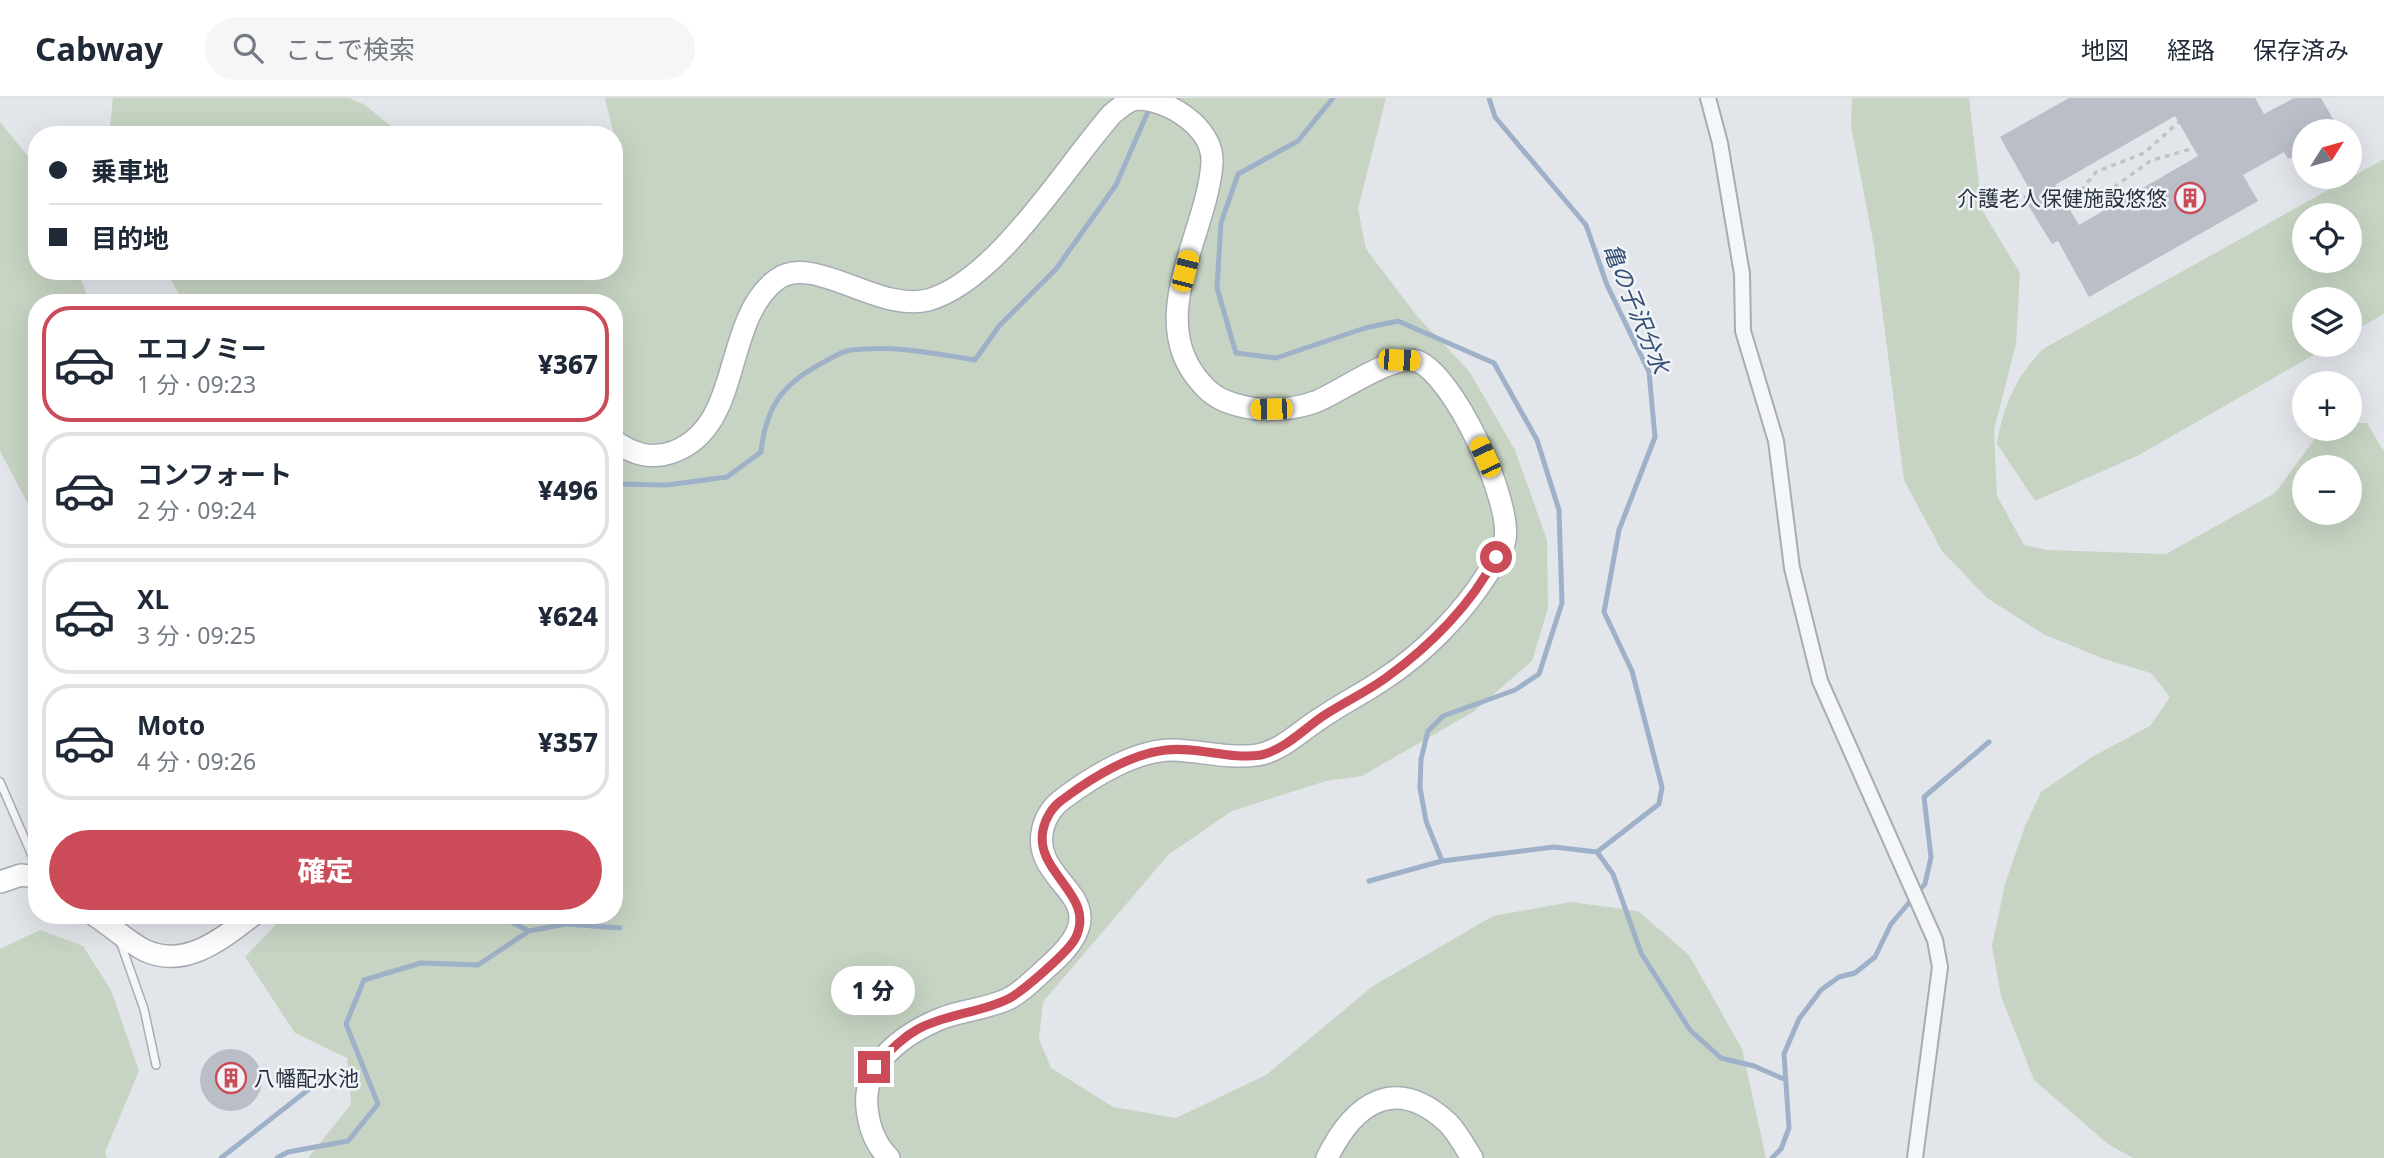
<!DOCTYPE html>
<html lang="ja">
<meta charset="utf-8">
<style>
:root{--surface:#fff;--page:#f6f6f7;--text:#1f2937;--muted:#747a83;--line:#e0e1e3;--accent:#cb4b59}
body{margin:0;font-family:"Noto Sans","Noto Sans JP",sans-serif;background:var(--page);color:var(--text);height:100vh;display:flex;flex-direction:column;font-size:26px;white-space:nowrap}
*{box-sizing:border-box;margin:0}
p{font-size:23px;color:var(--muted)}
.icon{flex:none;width:38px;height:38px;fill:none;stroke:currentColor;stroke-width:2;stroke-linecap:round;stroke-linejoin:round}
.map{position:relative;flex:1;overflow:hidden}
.sheet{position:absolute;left:28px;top:196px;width:595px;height:630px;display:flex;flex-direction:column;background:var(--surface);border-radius:28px;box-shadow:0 7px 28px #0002}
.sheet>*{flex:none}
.guide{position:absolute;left:28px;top:28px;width:595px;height:154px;border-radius:28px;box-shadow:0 7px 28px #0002;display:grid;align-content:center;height:154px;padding:0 21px;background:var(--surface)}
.needle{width:46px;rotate:53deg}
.buttons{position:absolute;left:2292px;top:21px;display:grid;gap:14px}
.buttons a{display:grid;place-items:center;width:70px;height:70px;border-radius:50%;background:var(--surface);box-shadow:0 7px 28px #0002;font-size:35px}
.end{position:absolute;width:32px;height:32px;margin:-16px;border:9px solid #cb4b59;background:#fff;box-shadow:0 0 0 4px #fff}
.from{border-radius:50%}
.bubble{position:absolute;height:49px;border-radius:24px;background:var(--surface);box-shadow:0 7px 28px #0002;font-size:23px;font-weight:800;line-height:49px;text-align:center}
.car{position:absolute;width:21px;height:42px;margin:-21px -10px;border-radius:9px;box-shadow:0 0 5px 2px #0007;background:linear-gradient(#f5c518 24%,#345 0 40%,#f5c518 0 76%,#345 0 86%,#f5c518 0)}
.guide b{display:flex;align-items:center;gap:24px;height:66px;font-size:26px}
.guide b+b{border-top:2px solid var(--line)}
.guide i{width:18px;height:18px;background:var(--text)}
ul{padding:12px 0 0;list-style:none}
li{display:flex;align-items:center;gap:21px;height:116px;margin:0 14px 10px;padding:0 7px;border:4px solid var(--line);border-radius:28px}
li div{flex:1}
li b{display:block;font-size:26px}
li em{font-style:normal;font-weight:800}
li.on{border-color:var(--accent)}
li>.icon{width:63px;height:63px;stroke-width:1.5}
.action{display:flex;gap:14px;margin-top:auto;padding:14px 21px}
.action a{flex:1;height:80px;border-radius:42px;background:var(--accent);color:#fff;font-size:28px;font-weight:800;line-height:80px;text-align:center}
header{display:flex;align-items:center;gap:42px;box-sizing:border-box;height:98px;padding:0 35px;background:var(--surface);border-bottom:2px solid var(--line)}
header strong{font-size:33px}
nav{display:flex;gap:38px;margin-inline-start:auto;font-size:24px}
.search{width:490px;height:63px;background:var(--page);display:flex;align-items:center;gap:18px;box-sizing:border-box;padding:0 24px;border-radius:38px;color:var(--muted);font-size:26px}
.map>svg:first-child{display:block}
</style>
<header>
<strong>Cabway</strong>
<div class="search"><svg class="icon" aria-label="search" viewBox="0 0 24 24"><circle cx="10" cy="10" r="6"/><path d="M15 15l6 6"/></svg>ここで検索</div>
<nav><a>地図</a><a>経路</a><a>保存済み</a></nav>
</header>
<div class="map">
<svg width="2384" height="1060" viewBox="0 0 2384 1060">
<rect width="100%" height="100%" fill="#e2e5ea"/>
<path fill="#c7d4c3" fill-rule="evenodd" d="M113 0H349L365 7 402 37H109Z
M605 0H1386L1358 111 1366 151 1417 218 1469 273 1515 352 1547 442 1548 510 1532 563 1473 614 1362 678 1326 683 1232 713 1168 757 1043 904 1039 941 1051 970 1113 1009 1176 1020 1266 977 1373 888 1493 818 1571 804 1638 813 1689 857 1742 951 1766 1060H308L351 1006 347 960 295 935 245 859 285 817H614V205H184L166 173H614V37Z
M1852 0H1969L1982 112 2020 175 2016 246 1994 332 1997 398 2024 447 2047 452 2166 456 2275 395 2322 331H2350V325H2367L2384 354V1060H2133L2108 1046 2034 982 2001 898 1992 848 2005 786 2025 728 2041 694 2092 659 2150 628 2170 599 2151 575 2107 562 2045 537 1987 500 1942 453 1904 382 1874 148 1851 28ZM2350 369V415H2305V369Z
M0 24 37 69V173H78L90 205H37V423L0 353Z
M2384 61V216L2350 235V201H2305V247H2331L2139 357 2035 403 1997 346C2002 310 2017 277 2043 251ZM2350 117V163H2305V117Z
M40 832 83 848 111 892 139 973 105 1054 107 1060H0V851Z"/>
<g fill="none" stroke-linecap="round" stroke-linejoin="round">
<path stroke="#9eb1c9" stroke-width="5" d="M1333 0 1298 43 1238 76 1221 125 1217 190 1236 255 1276 260 1365 230 1398 223 1494 265 1537 342 1559 412 1562 505 1539 576 1515 592 1443 618 1428 633 1421 661 1420 690 1426 723 1442 763
M1489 0 1495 19 1586 127 1607 187 1649 274 1655 339 1619 432 1604 514 1632 573 1662 689 1659 706 1597 754
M614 386 667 387 727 379 761 354C766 307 784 284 826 263 834 259 842 253 851 252 893 247 933 255 975 262L999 228 1056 171 1116 87 1150 9
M1369 783 1442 763 1554 749 1597 754 1613 776 1641 855 1690 932 1721 960 1754 968 1786 982
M498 817 529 833
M221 1060 322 981
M277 1060 288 1054 348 1043 378 1006 346 926 364 882 421 865 478 867 529 833 566 826 620 830
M1772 1060 1781 1051 1789 1030 1784 956 1799 921 1821 892 1839 879 1855 875 1875 859 1891 826 1925 786 1931 759 1924 699 1989 644"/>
</g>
<path fill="#b9bec7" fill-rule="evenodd" d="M2069 0H2255L2264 16 2294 0H2321L2340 33H2305V52L2288 61 2284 54 2243 77 2258 103 2089 199 2058 143 2052 146 2023 99 2031 94 2000 39ZM2175 18 2198 58 2079 127 2055 87Z
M200 982a31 31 0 1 1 62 0a31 31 0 1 1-62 0Z"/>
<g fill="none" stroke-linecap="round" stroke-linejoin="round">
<g stroke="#a7acb4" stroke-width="10">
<path id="lane" d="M0 684 34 762 37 775
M120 843 144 911 156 967"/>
</g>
<g stroke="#a7acb4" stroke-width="18">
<path id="street" d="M1708 0 1720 45 1742 176 1743 233 1776 343 1792 470 1820 583 1935 842 1940 869 1915 1060"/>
</g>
<g stroke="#a7acb4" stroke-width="24">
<path id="secondary" d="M614 343C633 356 651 362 673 354 743 329 722 224 776 182 813 154 878 215 928 202 997 183 1065 69 1112 16 1118 11 1127 3 1135 1 1168 0 1214 30 1212 65 1207 137 1143 222 1202 286 1213 299 1225 304 1241 308 1265 314 1292 312 1315 304 1339 295 1393 255 1417 263 1454 277 1512 403 1505 442 1503 452 1494 466 1488 475 1463 515 1424 555 1384 581 1364 595 1341 606 1321 620 1300 633 1282 653 1257 657 1230 661 1201 653 1174 652 1137 651 1092 679 1064 700 1054 707 1046 718 1043 730 1028 789 1127 798 1051 866 1038 877 1023 894 1008 901 989 910 965 912 945 919 906 934 862 964 867 1010 869 1030 875 1046 889 1060
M0 784 21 777 37 779
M94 817C111 828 127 843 144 852 185 872 223 840 253 817
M1327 1060C1354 1005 1395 976 1448 1025 1457 1034 1465 1049 1472 1060"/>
</g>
<path stroke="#c0c3c8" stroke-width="3.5" stroke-dasharray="5 5" stroke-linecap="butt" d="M2077 99 2102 98 2150 63 2194 50
M2066 105 2076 99 2096 74 2144 55 2179 24"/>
<use href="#lane" stroke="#f5f6f8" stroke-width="7"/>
<use href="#street" stroke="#f5f6f8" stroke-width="14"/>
<use href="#secondary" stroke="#fff" stroke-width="21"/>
</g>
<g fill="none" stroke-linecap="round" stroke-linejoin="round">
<path stroke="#cb4b59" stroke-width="9" d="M874 969C888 955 900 941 918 931 946 916 980 915 1008 901 1022 894 1067 855 1075 841 1098 797 1034 776 1043 732 1045 721 1052 709 1062 702 1090 681 1130 656 1166 652 1197 648 1230 662 1261 657 1284 652 1304 631 1323 618 1344 604 1367 594 1387 579 1430 548 1472 506 1496 459"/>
</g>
<defs>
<g id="building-ring" transform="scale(1.575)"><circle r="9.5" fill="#f1f4f7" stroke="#cb4b59" stroke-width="1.5"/><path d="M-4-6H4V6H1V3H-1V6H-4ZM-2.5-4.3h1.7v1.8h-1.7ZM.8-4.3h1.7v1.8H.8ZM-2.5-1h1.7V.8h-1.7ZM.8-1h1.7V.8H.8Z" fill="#cb4b59"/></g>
</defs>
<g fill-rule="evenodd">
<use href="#building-ring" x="2190" y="100"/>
<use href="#building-ring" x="231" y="980"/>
</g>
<g text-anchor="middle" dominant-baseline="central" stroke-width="5" stroke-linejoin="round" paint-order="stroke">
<g font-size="21" fill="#2a3241" stroke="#f1f4f7" text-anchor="end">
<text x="2167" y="100">介護老人保健施設悠悠</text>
<text x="254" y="980" text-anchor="start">八幡配水池</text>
</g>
<g font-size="23" font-style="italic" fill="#354f75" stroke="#f1f4f7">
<text transform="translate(1637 210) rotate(68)">亀の子沢分水</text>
</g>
</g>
</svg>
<div class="buttons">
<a><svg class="needle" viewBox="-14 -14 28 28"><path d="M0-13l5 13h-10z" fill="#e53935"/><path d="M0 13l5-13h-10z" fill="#747a83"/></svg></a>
<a><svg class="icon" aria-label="locate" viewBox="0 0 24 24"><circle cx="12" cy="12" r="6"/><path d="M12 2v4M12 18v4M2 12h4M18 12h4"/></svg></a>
<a><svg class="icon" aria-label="layers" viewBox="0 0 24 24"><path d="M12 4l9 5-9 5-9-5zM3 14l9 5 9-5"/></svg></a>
<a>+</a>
<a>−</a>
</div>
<i class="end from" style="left:1496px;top:459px"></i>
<i class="end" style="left:874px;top:969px"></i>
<div class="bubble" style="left:831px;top:868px;width:84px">1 分</div>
<i class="car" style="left:1185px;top:173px;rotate:14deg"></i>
<i class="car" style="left:1399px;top:262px;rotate:92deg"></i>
<i class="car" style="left:1271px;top:311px;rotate:269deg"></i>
<i class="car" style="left:1485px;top:359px;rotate:335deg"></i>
<div class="guide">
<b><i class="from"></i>乗車地</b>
<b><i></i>目的地</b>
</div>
<section class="sheet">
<ul>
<li class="on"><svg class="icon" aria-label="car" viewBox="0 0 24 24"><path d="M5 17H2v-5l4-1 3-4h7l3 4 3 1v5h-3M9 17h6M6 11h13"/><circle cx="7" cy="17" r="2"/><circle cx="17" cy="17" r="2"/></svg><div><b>エコノミー</b><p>1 分 · 09:23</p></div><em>¥367</em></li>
<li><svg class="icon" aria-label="car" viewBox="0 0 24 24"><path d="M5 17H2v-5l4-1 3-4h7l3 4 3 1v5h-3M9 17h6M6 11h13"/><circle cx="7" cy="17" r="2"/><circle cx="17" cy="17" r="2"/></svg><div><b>コンフォート</b><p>2 分 · 09:24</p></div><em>¥496</em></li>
<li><svg class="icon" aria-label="car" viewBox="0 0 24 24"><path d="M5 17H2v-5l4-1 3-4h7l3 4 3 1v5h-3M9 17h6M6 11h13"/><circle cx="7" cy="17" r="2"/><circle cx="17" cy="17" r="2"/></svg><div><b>XL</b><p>3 分 · 09:25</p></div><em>¥624</em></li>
<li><svg class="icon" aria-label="car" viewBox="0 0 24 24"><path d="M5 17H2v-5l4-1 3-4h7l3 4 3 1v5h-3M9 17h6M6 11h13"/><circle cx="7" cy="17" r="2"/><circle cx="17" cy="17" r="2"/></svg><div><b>Moto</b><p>4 分 · 09:26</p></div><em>¥357</em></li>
</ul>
<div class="action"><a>確定</a></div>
</section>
</div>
